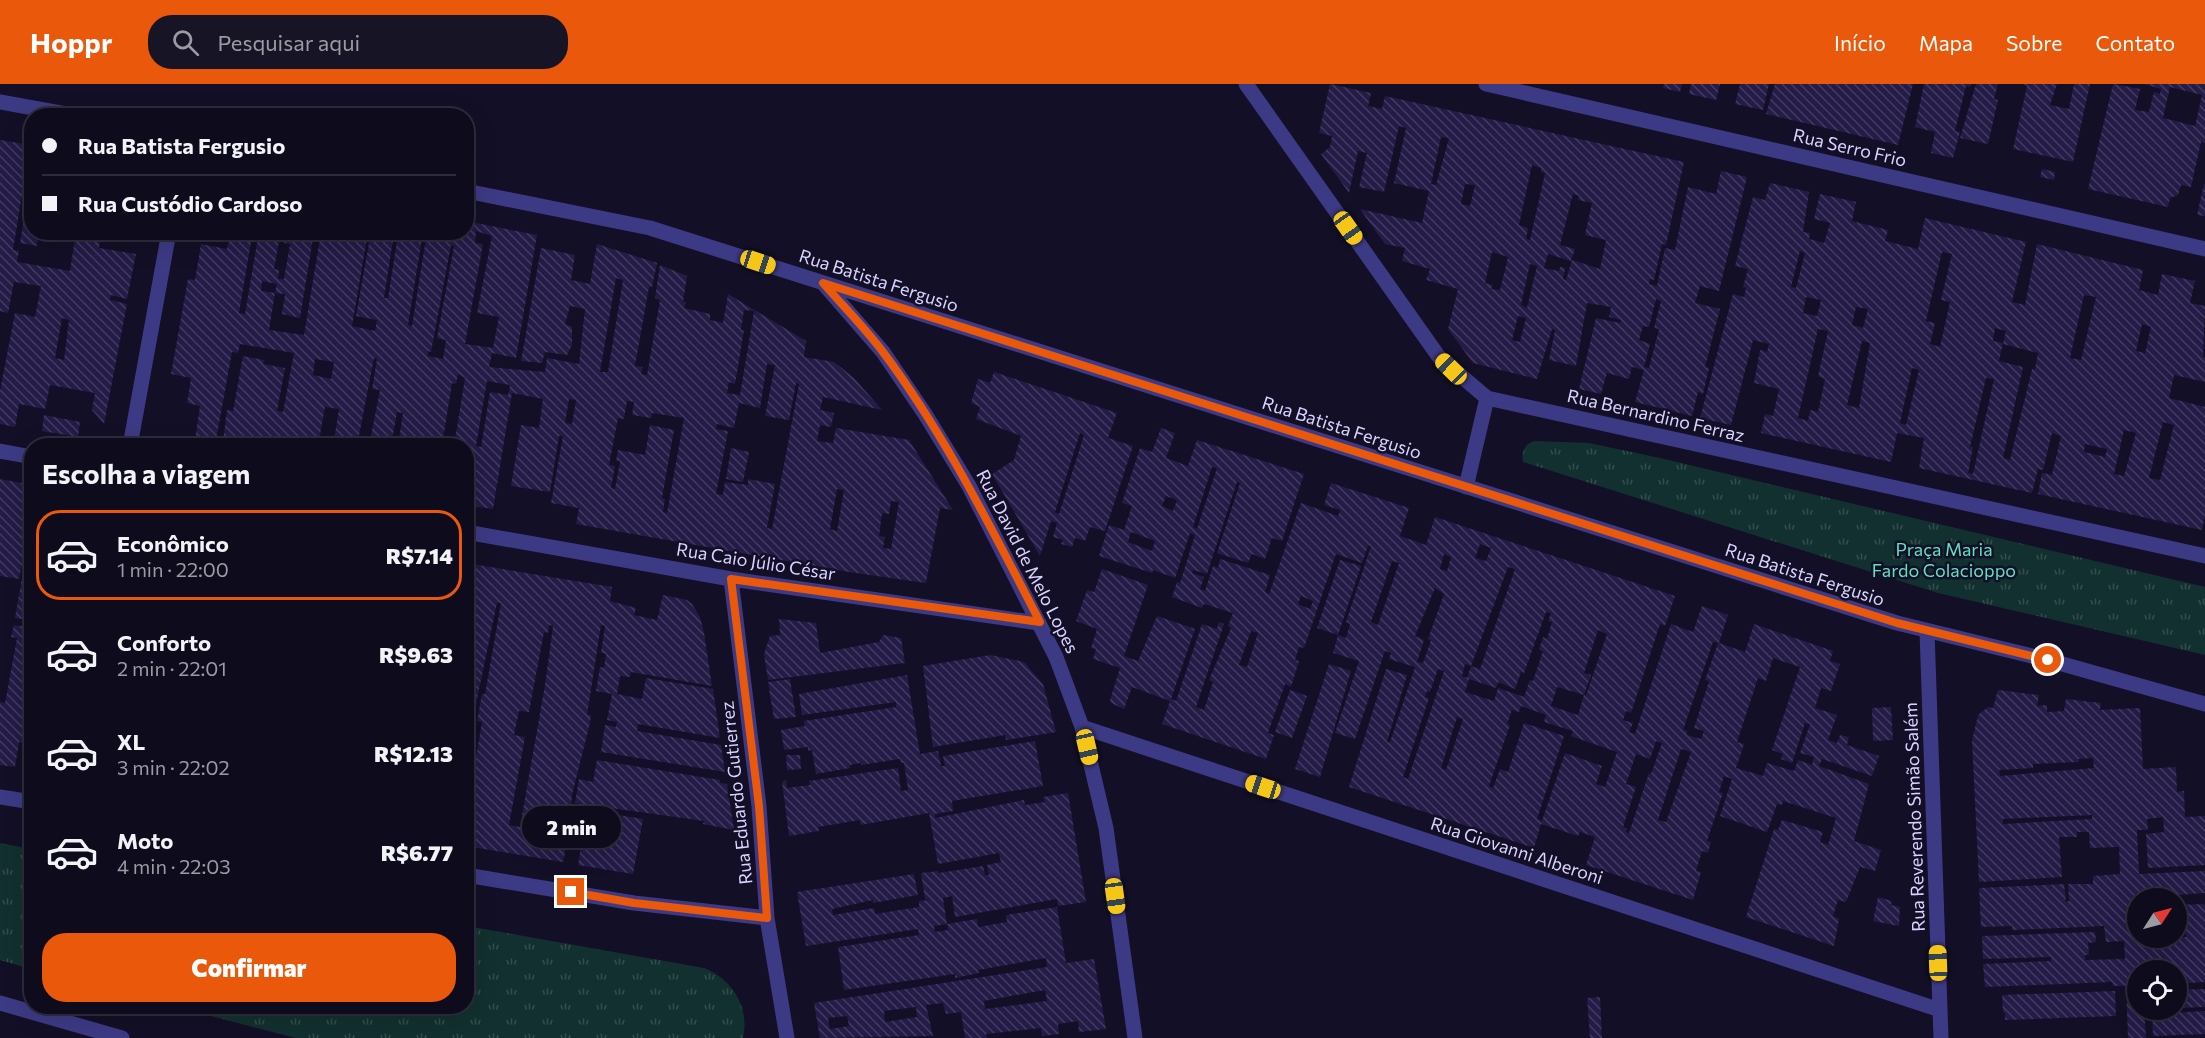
<!DOCTYPE html>
<html lang="pt">
<meta charset="utf-8">
<style>
:root{--surface:#0e0b1c;--page:#171425;--text:#f1f3f6;--muted:#9b9ba3;--line:#2e2b3b;--accent:#ea580c}
body{margin:0;font-family:Commissioner,sans-serif;background:var(--page);color:var(--text);height:100vh;display:flex;flex-direction:column;font-size:22px;white-space:nowrap}
*{box-sizing:border-box;margin:0}
p{font-size:20px;color:var(--muted)}
.icon{flex:none;width:33px;height:33px;fill:none;stroke:currentColor;stroke-width:2;stroke-linecap:round;stroke-linejoin:round}
.map{position:relative;flex:1;overflow:hidden}
.details{position:absolute;left:24px;top:354px;width:450px;height:576px;display:flex;flex-direction:column;background:var(--surface);border-radius:24px;box-shadow:0 6px 24px #0002,0 0 0 2px var(--line)}
.details>*{flex:none}
.hud{position:absolute;left:24px;top:24px;width:450px;height:132px;border-radius:24px;box-shadow:0 6px 24px #0002,0 0 0 2px var(--line);display:grid;align-content:center;height:132px;padding:0 18px;background:var(--surface)}
.needle{width:39px;rotate:54deg}
.controls{position:absolute;left:2127px;top:804px;display:grid;gap:12px}
.controls a{display:grid;place-items:center;width:60px;height:60px;border-radius:50%;background:var(--surface);box-shadow:0 6px 24px #0002,0 0 0 2px var(--line);font-size:30px}
.end{position:absolute;width:27px;height:27px;margin:-14px;border:8px solid #ea580c;background:#fff;box-shadow:0 0 0 3px #fff}
.from{border-radius:50%}
.bubble{position:absolute;height:42px;border-radius:21px;background:var(--surface);box-shadow:0 6px 24px #0002,0 0 0 2px var(--line);font-size:20px;font-weight:800;line-height:42px;text-align:center}
.car{position:absolute;width:18px;height:36px;margin:-18px -9px;border-radius:8px;box-shadow:0 0 4px 2px #0007;background:linear-gradient(#f5c518 24%,#345 0 40%,#f5c518 0 76%,#345 0 86%,#f5c518 0)}
.hud b{display:flex;align-items:center;gap:21px;height:57px;font-size:22px}
.hud b+b{border-top:2px solid var(--line)}
.hud i{width:15px;height:15px;background:var(--text)}
ul{padding:0;list-style:none}
li{display:flex;align-items:center;gap:18px;height:90px;margin:0 12px 9px;padding:0 6px;border:3px solid transparent;border-radius:24px}
li div{flex:1}
li b{display:block;font-size:22px}
li em{font-style:normal;font-weight:800}
li.current{border-color:var(--accent)}
li>.icon{width:54px;height:54px;stroke-width:1.5}
h2{padding:0 18px;font-size:27px;line-height:72px}
.button{display:flex;gap:12px;margin-top:auto;padding:12px 18px}
.button a{flex:1;height:69px;border-radius:24px;background:var(--accent);color:#fff;font-size:24px;font-weight:800;line-height:69px;text-align:center}
header{display:flex;align-items:center;gap:36px;box-sizing:border-box;height:84px;padding:0 30px;background:var(--accent);color:#fff}
header strong{font-size:28px}
nav{display:flex;gap:33px;margin-inline-start:auto;font-size:21px}
.search{width:420px;height:54px;background:var(--page);display:flex;align-items:center;gap:15px;box-sizing:border-box;padding:0 21px;border-radius:24px;color:var(--muted);font-size:22px}
.map>svg:first-child{display:block}
</style>
<header>
<strong>Hoppr</strong>
<div class="search"><svg class="icon" aria-label="search" viewBox="0 0 24 24"><circle cx="10" cy="10" r="6"/><path d="M15 15l6 6"/></svg>Pesquisar aqui</div>
<nav><a>Início</a><a>Mapa</a><a>Sobre</a><a>Contato</a></nav>
</header>
<div class="map">
<svg width="2205" height="954" viewBox="0 0 2205 954">
<defs>
<pattern id="park-tufts" width="24" height="20" patternUnits="userSpaceOnUse" patternTransform="scale(1.5)"><rect width="24" height="20" fill="#12302f"/><path d="M3 7l-1-3M5 7V3M7 7l1-3M15 17l-1-3M17 17v-4M19 17l1-3" fill="none" stroke="#344d4e"/></pattern>
<pattern id="building-back-hatch" width="6" height="6" patternUnits="userSpaceOnUse" patternTransform="scale(1.5)"><rect width="6" height="6" fill="#241b47"/><path d="M-1 5l2 2M0 0l6 6M5-1l2 2" fill="none" stroke="#433b63"/></pattern>
</defs>
<rect width="100%" height="100%" fill="#130f26"/>
<path fill="url(#park-tufts)" d="M1535 357 1589 359 1660 374 2205 503V571L1938 509 1523 378C1521 368 1525 359 1535 357Z
M0 759 31 765V885L0 876Z
M467 842 704 884C732 895 750 923 743 954H296L176 923 466 922Z"/>
<path fill="url(#building-back-hatch)" fill-rule="evenodd" d="M1330 0 1371 9 1368 22 1382 25 1385 12 1684 78 1666 161 1662 160 1654 196 1650 195 1649 200 1657 202 1665 164 1675 166 1688 103 1716 110 1721 87 1747 93 1719 207 1700 202 1695 219 1720 225 1705 283 1709 284 1703 310 1698 308 1692 332 1635 318 1644 286 1632 283 1629 295 1607 289 1601 310 1579 305 1596 234 1620 239 1621 236 1609 233 1611 223 1587 219 1576 282 1549 276 1555 246 1552 245 1537 295 1473 279 1448 245 1458 205 1426 196 1430 185 1402 177 1405 164 1385 160 1360 125 1422 139 1429 107 1394 99 1406 44 1399 42 1384 108 1359 103 1367 69 1358 67 1349 109 1321 70 1330 63 1332 52 1319 49ZM1441 53 1449 54 1436 101 1431 100ZM1532 81 1541 84V88L1545 89 1530 156 1526 155 1528 144 1519 141ZM1465 100 1475 101 1470 122 1461 120ZM1573 110 1579 112 1578 116 1592 119 1585 151 1606 156 1600 185 1572 176 1566 196 1563 195 1565 184 1560 183 1559 187 1544 184 1548 170 1571 177 1575 165 1560 161ZM1492 168 1508 173 1500 206 1491 205 1493 201 1485 199ZM1530 180 1537 182 1527 224 1521 221ZM1656 215 1661 217 1654 244 1659 245 1649 284 1644 283 1650 260 1639 256 1643 242 1649 243ZM1518 232 1526 234 1520 258 1512 256Z
M1664 0H1682L1680 8 1663 4Z
M1691 0H1720L1716 16 1689 10Z
M1740 0H1769L1763 26 1735 20Z
M1775 0H1913L1898 61 1766 30Z
M1924 0H1971L1970 3 1966 2 1955 47 1960 48 1953 74 1931 69 1935 48 1915 43Z
M1976 0H1998L1994 15 1998 16 1988 60 1960 54Z
M2023 0H2057L2050 21 2069 25 2074 0H2090L2073 78 2013 65 2027 2Z
M2113 0 2140 5 2135 26 2149 28 2154 8 2160 10 2161 5 2144 0H2205V59L2201 58 2191 103 2181 101 2178 111 2170 114 2168 123 2088 105ZM2170 3 2202 11 2195 42 2163 34Z
M0 56 32 61V148H39L37 162 20 159 30 99 24 98 13 166 19 167 17 178 70 187 76 148H101L99 164 136 170 127 215 111 211 110 216 127 220 104 340 92 326 95 309 50 301 45 325 19 320 15 343 0 340V307L15 229 35 233 41 202 14 198 8 229 0 227ZM62 234 69 236 64 276 55 274Z
M2042 85 2055 88 2054 96 2040 93Z
M1770 99 1809 108 1803 148 1810 149 1809 155 1824 159 1830 139 1814 135 1820 110 1856 118 1852 137 1888 146 1885 157 1918 165 1925 134 2026 158 2012 218 2025 221 2037 160 2143 186 2139 206 2158 211 2162 190 2195 197 2190 219 2205 222 2203 273H2205V298L2174 291 2169 314 2205 323V430L2202 446 2038 410 2042 389 2052 391 2061 352 2052 349 2043 386 2038 385 2032 409 1919 384 1924 354 1897 349 1891 378 1761 349 1765 330 1773 332 1779 305 1754 299 1760 266 1767 268 1769 260 1753 256 1731 341 1700 334 1733 210 1744 213 1746 204 1743 203 1748 185 1735 182 1753 113 1765 116ZM1800 167 1805 169 1796 204 1791 203ZM1942 168 1952 170 1941 216 1950 218 1940 263 1930 260 1935 239 1926 237ZM2084 211 2096 213 2081 276 2070 274ZM1806 213 1821 216 1817 232 1803 229ZM1856 223 1868 225 1863 244 1852 241ZM2142 240 2151 243 2145 269 2136 267ZM1995 244 2006 247 2003 260 2038 269 2035 285H2032L2010 376 2003 374 2023 283 1999 277 2003 259 1993 257ZM1818 245 1828 247 1818 292 1825 295 1818 328 1810 326 1808 337 1798 334ZM1862 257 1870 259 1859 324 1847 321ZM1912 284 1919 286 1906 341 1900 339ZM1986 294 1994 295 1973 390 1968 389 1973 363H1970ZM2163 338 2174 341 2160 396 2149 394ZM2124 346 2136 349 2124 392 2114 390ZM2085 360 2107 365 2105 373 2084 368Z
M2204 100H2205V132L2197 131Z
M466 137 537 151 516 274 492 269 489 283 545 288 547 274 579 280 585 225 570 222 565 240 572 243V261L567 271 545 268 542 279 521 277 541 164 575 171 571 196 590 200 597 160 657 179 652 203H649L635 282 643 283 641 290 647 291 660 216 655 214 660 181 687 192 683 218H686L684 224 710 230V236L723 239 728 210 806 257 804 273 834 278 854 294 882 326 823 313 820 326 834 329 831 343 820 341 817 357 833 359 836 344 909 356 953 426 940 424 926 499 849 488 576 440 579 424 551 419 563 352H559L550 408 511 402 521 341 539 344 543 315 512 309 493 425 466 421V362H454L465 294 458 290 456 300 452 299 442 362H398L403 329 397 328 391 362H369L380 306 372 305 377 275 374 274 357 362H333L339 325 325 323 318 362H194L200 322 187 319 191 294 171 290 188 195 195 196 201 160 227 165 230 148H314L300 234 282 230 285 210 275 209 277 200 262 197 261 207 275 209 269 246 304 251 321 148H368L352 242 375 247 377 236 356 232 371 148H423L408 241 412 242 427 148H466ZM476 147 492 152 477 229 499 233 493 264 465 260 483 160 475 159ZM252 152 258 153 245 230 239 229ZM280 152H285L284 159 290 160 284 195H278L279 186 274 185ZM393 156 397 157 388 214H384ZM451 161 454 162 437 254 446 256 443 275 428 272V267L431 268ZM616 194 623 196 608 288H600ZM744 226 754 227 740 311 727 309 729 298 735 300 744 246H741ZM240 260 294 269 283 328 277 327 285 284 263 280 264 276 243 272 233 327 227 326 223 357 216 356 232 268 238 269ZM315 275 334 278 331 295 313 291ZM767 280 775 281 765 332 789 336 796 299 799 300 772 445 767 444 775 400 748 395V401L725 398 723 411 716 410 728 347 716 345 717 340 734 344 739 319 760 324ZM487 297 510 301 508 311 490 308 481 363 476 362ZM569 315 576 316 572 340 565 339ZM627 317 634 318 632 331 651 334 652 329 684 334 667 429 663 428 665 415 662 414 674 346 650 341 645 371 618 366 616 377H620L615 405 611 404 615 382 609 381 618 334 624 335ZM837 405 844 406 837 447 830 445ZM891 417 899 418 891 465 883 464 885 453 879 452 882 429 889 430Z
M107 148H140L139 155Z
M994 288 1117 329 1108 354 1133 362 1105 447 1090 443 1085 457 1075 454 1072 463 1061 460 1063 456 1053 453 1057 439 1051 437 1040 472 992 390 1014 376 1021 352 976 335 980 323 971 319 978 295 990 299ZM1080 349 1084 351 1059 430 1055 428Z
M44 331 80 338 78 353 42 347Z
M1161 344 1175 349 1166 374 1188 382 1197 356 1304 390 1282 457 1272 454 1265 475 1252 470 1248 479 1217 469 1240 399 1237 398 1207 490 1193 486 1192 489 1204 493 1200 505 1205 507 1213 482 1218 484 1220 475 1270 491 1265 508 1269 510 1301 419 1338 432 1340 426 1324 421 1331 399 1409 424 1400 452 1426 461 1435 433 1675 512 1665 542 1660 540 1631 629 1626 627 1623 636 1633 639 1629 648 1635 650 1671 540 1693 548 1702 522 1728 531 1719 559 1745 568 1754 540 1833 567 1830 577 1840 580 1831 607 1821 604 1815 624 1837 631 1828 656 1837 659 1840 651 1849 653 1847 661 1879 672 1872 692 1822 675 1819 682 1869 700 1854 757 1881 766 1875 787 1860 783 1846 818 1838 816 1833 832 1839 835 1834 862 1746 833 1774 745 1778 746 1782 736 1823 748 1820 758 1828 761 1836 734 1783 717 1782 721 1777 720 1767 748 1720 732 1732 695 1724 692 1719 708 1723 709 1707 757 1711 758 1708 769 1702 767 1696 787 1701 788 1693 816 1586 781 1595 753 1580 748 1578 752 1541 740 1534 764 1349 703 1386 585 1407 591 1387 658H1390L1415 583 1389 575 1391 569 1385 567 1355 655 1335 649 1359 577 1333 569 1338 551 1346 554 1350 540 1346 538 1371 462H1368L1362 479 1336 470 1304 564 1299 563 1295 576 1299 577 1291 603 1285 600 1268 649 1274 651 1266 675 1162 640 1170 617 1132 603 1124 625 1111 619 1110 616 1120 584 1093 575 1096 565 1091 564 1097 545 1076 537 1087 506 1094 508 1102 485 1148 501 1124 572 1138 577 1157 532 1195 545 1171 615 1176 617 1202 540 1217 545 1219 538 1224 540 1196 623 1204 626 1213 598 1209 596 1231 544 1228 542 1233 529 1204 520 1202 524 1172 513 1177 498 1180 499 1195 451 1190 449 1175 494 1153 486 1152 489 1099 472 1109 441 1124 446 1132 422 1122 419 1140 364 1152 368ZM1212 383 1217 384 1197 445 1193 443ZM1166 412 1177 416 1173 427 1162 422ZM1131 448 1155 457 1152 467 1128 458ZM1480 460 1491 464 1486 477 1475 474ZM1444 470 1451 473 1447 487 1440 485ZM1392 477 1399 479 1378 541 1371 538ZM1508 483 1515 485 1480 585 1471 582 1467 594 1462 592 1465 580 1471 582ZM1435 504 1444 510 1428 555 1431 556 1423 579 1417 578 1424 556 1415 552ZM1301 512 1313 517 1310 525 1298 520ZM1546 528 1551 529 1548 537 1552 538 1547 555 1543 553 1539 566 1543 567 1533 597 1530 596 1524 613 1498 604 1494 617 1465 608 1469 595 1496 604 1498 598 1515 605 1521 588 1524 589ZM1598 546 1607 550 1586 611H1584L1591 591 1584 589ZM1251 547 1258 549 1247 583 1239 581ZM1713 558 1718 559 1705 596 1709 597 1694 644 1704 647 1701 655 1687 651V647L1683 646ZM1773 574 1800 583 1772 666 1783 670 1781 675 1792 679 1805 639 1810 640 1800 669 1814 673 1812 681 1798 676 1794 687 1767 679 1763 692 1736 684 1744 660 1737 658 1758 594 1766 597ZM1438 585 1444 587 1408 695 1403 693 1429 614 1425 613 1427 607 1430 608ZM1557 603 1584 611 1578 631 1551 622ZM1521 622 1546 631 1544 638 1573 647 1571 652 1617 668 1605 703 1596 700 1602 682 1565 669 1542 737 1537 735 1564 652 1524 639 1508 688 1500 685 1493 704 1489 702 1510 641 1507 640 1512 626 1519 628ZM1457 633 1463 635 1446 686 1441 684ZM1656 657 1662 659 1651 690 1649 689 1629 749 1626 748 1627 745 1623 743 1636 703 1626 700 1636 670 1650 675ZM1681 665 1691 668 1666 738 1658 736Z
M731 364 749 368 743 398 726 395Z
M0 395 32 401V431L19 495 0 492Z
M30 447 32 448V537L15 534Z
M1340 476 1361 482 1338 551 1317 544Z
M466 479 612 503 610 517 636 524 634 531 657 536 663 511 687 516 692 520 700 533 704 549 712 602 631 588 630 593 620 592 617 610 642 615 646 594 713 605 720 654 638 640 637 647 721 661 725 688 601 668 605 641 616 643 617 638 607 636 612 610 596 607 600 583 604 584 606 570 601 569 605 542 601 541 587 631H591L590 639 572 711 571 725H574L563 778 466 762V732L482 638 477 637 482 610H485L501 519H497L476 620 466 619ZM549 541 553 542 545 601 520 743 509 741 525 653 514 651 519 627 529 628 544 548 548 549Z
M779 535 816 539 820 569 879 558 883 551 901 554 905 579 768 596 764 570 770 552 780 551Z
M14 541 32 544V660L19 658 15 683 0 681V618L5 619 17 554 11 553Z
M990 571 1024 578 1043 600 1056 648 1006 656 1005 651 933 663 923 582Z
M1329 580 1351 587 1320 693 1295 685Z
M907 591 920 670 938 667 941 682H945L943 672 1035 657 1043 702 952 717 953 727 935 730V734L1024 716 1025 721 1045 718 1043 713 1068 709 1086 818 1058 822 1057 815 955 833 952 812 943 814 947 840 934 842 935 848 948 846 947 840 977 835 978 843 1007 838 1006 831 1057 823 1066 879 1094 875 1106 945 1079 948 1078 937 1058 940 1059 950 1042 952 1041 944 986 950 987 954H965L961 928 946 930 943 919 926 921 933 952 820 954 814 919 1047 883 1046 874 978 886 979 889 955 894V890L844 906 838 863 919 851 918 845 806 862 797 808 914 790 918 811 873 819V816L832 825 833 831 874 824 875 830 919 823V817L930 816 925 815 921 789 938 787 939 789 983 782 985 791H989L987 781 1001 778 999 769 938 780 929 729 860 741V736L818 743 819 747 789 752 782 698 786 696 787 704 810 701 809 697 898 684 901 707 908 706 904 679H901L900 675 861 681V679L850 681V684L816 690 812 666 808 667V663L784 666 781 646 805 642 804 637 896 623V618L802 631 799 610ZM1045 906 1047 917 985 925 984 917ZM916 923 917 933 885 938 884 927ZM847 932 849 942 830 945 828 934Z
M790 595 796 633 774 635 768 598Z
M1290 606 1307 612 1292 654 1275 648Z
M1998 606 2039 611 2037 622 2047 621V628L2064 627 2066 615 2101 619 2100 626 2140 624 2143 685 2176 683 2177 708 2184 707 2185 733 2205 732V781L2148 784 2146 750 2164 748 2163 733 2147 735 2148 746H2137L2139 790 2205 787V809L2138 814V854L2186 853 2185 844H2176V821L2205 820V898L2176 900V886H2138V926H2144L2146 954H2128L2126 902H2113L2112 898 1985 903 1983 880 2051 877V873L1983 875 1982 852 2095 848 2096 858 2088 859 2089 871H2085V876L2125 875 2124 857 2106 858 2104 842 2012 846V842L1981 843 1979 804 2064 800 2066 818 2069 817 2068 800H2093V792L2120 790 2119 763 2090 764 2089 748H2077V753H2059L2062 793 1979 798 1972 657 1978 631 1988 623 1993 624ZM2093 674 2094 684 2000 692 1999 686 2033 684V680L2079 678 2078 675ZM2092 731V735L2003 740V735Z
M1891 623 1893 656 1873 657 1872 624Z
M466 636 473 637 468 666H466Z
M786 671H800L801 685 787 686Z
M597 676 720 696V699L727 700 734 746 703 740 704 737 575 719 579 695 593 698Z
M587 726 643 735 633 790 578 781Z
M1878 813 1892 817 1891 821 1900 823 1899 842 1873 837Z
M2205 905V923L2176 924V906Z
M2115 907 2116 932 2005 936V929L2003 928 2002 911Z
M1600 913 1602 954H1590L1587 914Z
M2205 927V950L2153 952 2152 930Z"/>
<g fill="none" stroke-linecap="round" stroke-linejoin="round">
<path stroke="#3d3a85" stroke-width="15" d="M1246 0 1439 273 1487 314 2205 472
M1486 0 2205 165
M0 18 77 32
M466 107 650 144 1897 539 2048 576 2205 620
M823 199 883 268 925 330 969 402 1056 573 1082 643 1106 744 1135 954
M130 362 169 148
M0 367 32 373
M1466 403 1487 314
M466 448 731 495 1039 539
M731 495 759 722 767 834 787 954
M1927 547 1941 954
M1082 643 1940 926
M0 713 32 718
M466 791 634 819 767 834
M0 919 122 954"/>
</g>
<g fill="none" stroke-linecap="round" stroke-linejoin="round">
<path stroke="#ea580c" stroke-width="8" d="M571 808 634 819 767 834 759 722 731 495 1040 538C992 446 946 352 883 268 865 244 843 222 823 199L1897 539 2048 576"/>
</g>
<g text-anchor="middle" dominant-baseline="central" stroke-width="5" stroke-linejoin="round" paint-order="stroke">
<g font-size="18" fill="#d9d4ff" stroke="#130f26">
<text transform="translate(1850 63) rotate(13)">Rua Serro Frio</text>
<text transform="translate(879 196) rotate(18)">Rua Batista Fergusio</text>
<text transform="translate(1656 331) rotate(13)">Rua Bernardino Ferraz</text>
<text transform="translate(1342 343) rotate(18)">Rua Batista Fergusio</text>
<text transform="translate(756 477) rotate(9)">Rua Caio Júlio César</text>
<text transform="translate(1028 477) rotate(63)">Rua David de Melo Lopes</text>
<text transform="translate(1805 490) rotate(18)">Rua Batista Fergusio</text>
<text transform="translate(736 709) rotate(-96)">Rua Eduardo Gutierrez</text>
<text transform="translate(1914 733) rotate(-92)">Rua Reverendo Simão Salém</text>
<text transform="translate(1517 766) rotate(18)">Rua Giovanni Alberoni</text>
</g>
<g font-size="18" fill="#5fe0c0" stroke="#130f26">
<text x="1944" y="465">Praça Maria<tspan x="1944" dy="21">Fardo Colacioppo</tspan></text>
</g>
</g>
</svg>
<div class="controls">
<a><svg class="needle" viewBox="-14 -14 28 28"><path d="M0-13l5 13h-10z" fill="#e53935"/><path d="M0 13l5-13h-10z" fill="#9b9ba3"/></svg></a>
<a><svg class="icon" aria-label="locate" viewBox="0 0 24 24"><circle cx="12" cy="12" r="6"/><path d="M12 2v4M12 18v4M2 12h4M18 12h4"/></svg></a>
</div>
<i class="end from" style="left:2048px;top:576px"></i>
<i class="end" style="left:571px;top:808px"></i>
<div class="bubble" style="left:522px;top:722px;width:99px">2 min</div>
<i class="car" style="left:1348px;top:144px;rotate:145deg"></i>
<i class="car" style="left:758px;top:178px;rotate:108deg"></i>
<i class="car" style="left:1451px;top:285px;rotate:314deg"></i>
<i class="car" style="left:1087px;top:663px;rotate:167deg"></i>
<i class="car" style="left:1263px;top:703px;rotate:288deg"></i>
<i class="car" style="left:1115px;top:812px;rotate:172deg"></i>
<i class="car" style="left:1938px;top:879px;rotate:358deg"></i>
<div class="hud">
<b><i class="from"></i>Rua Batista Fergusio</b>
<b><i></i>Rua Custódio Cardoso</b>
</div>
<section class="details">
<h2>Escolha a viagem</h2>
<ul>
<li class="current"><svg class="icon" aria-label="car" viewBox="0 0 24 24"><path d="M5 17H2v-5l4-1 3-4h7l3 4 3 1v5h-3M9 17h6M6 11h13"/><circle cx="7" cy="17" r="2"/><circle cx="17" cy="17" r="2"/></svg><div><b>Econômico</b><p>1 min · 22:00</p></div><em>R$7.14</em></li>
<li><svg class="icon" aria-label="car" viewBox="0 0 24 24"><path d="M5 17H2v-5l4-1 3-4h7l3 4 3 1v5h-3M9 17h6M6 11h13"/><circle cx="7" cy="17" r="2"/><circle cx="17" cy="17" r="2"/></svg><div><b>Conforto</b><p>2 min · 22:01</p></div><em>R$9.63</em></li>
<li><svg class="icon" aria-label="car" viewBox="0 0 24 24"><path d="M5 17H2v-5l4-1 3-4h7l3 4 3 1v5h-3M9 17h6M6 11h13"/><circle cx="7" cy="17" r="2"/><circle cx="17" cy="17" r="2"/></svg><div><b>XL</b><p>3 min · 22:02</p></div><em>R$12.13</em></li>
<li><svg class="icon" aria-label="car" viewBox="0 0 24 24"><path d="M5 17H2v-5l4-1 3-4h7l3 4 3 1v5h-3M9 17h6M6 11h13"/><circle cx="7" cy="17" r="2"/><circle cx="17" cy="17" r="2"/></svg><div><b>Moto</b><p>4 min · 22:03</p></div><em>R$6.77</em></li>
</ul>
<div class="button"><a>Confirmar</a></div>
</section>
</div>
